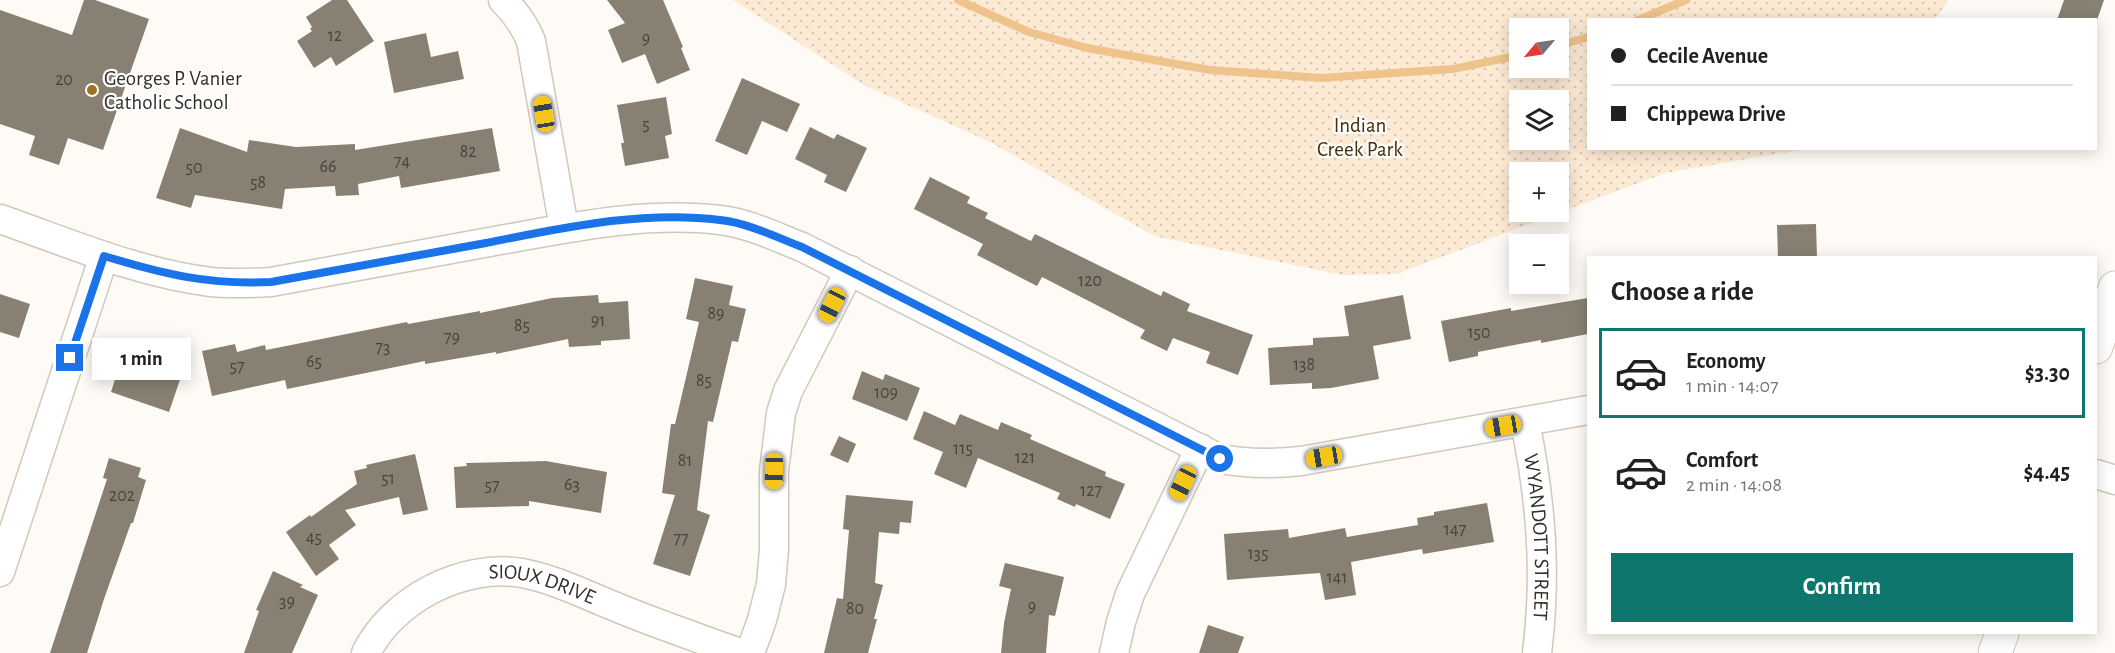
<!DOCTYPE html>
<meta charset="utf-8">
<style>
:root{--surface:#fff;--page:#f6f6f6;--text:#202124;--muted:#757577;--line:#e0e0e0;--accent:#0f766e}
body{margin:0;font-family:"Alegreya Sans",sans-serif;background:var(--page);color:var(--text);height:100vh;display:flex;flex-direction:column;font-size:22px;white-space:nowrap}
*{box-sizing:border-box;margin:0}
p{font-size:20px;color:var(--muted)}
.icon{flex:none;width:33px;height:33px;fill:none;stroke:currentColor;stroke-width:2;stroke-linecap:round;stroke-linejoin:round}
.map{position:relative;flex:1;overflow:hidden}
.details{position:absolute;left:1587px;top:256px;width:510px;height:378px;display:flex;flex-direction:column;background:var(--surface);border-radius:0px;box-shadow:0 3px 15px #0003}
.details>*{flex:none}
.banner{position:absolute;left:1587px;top:18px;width:510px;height:132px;border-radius:0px;box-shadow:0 3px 15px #0003;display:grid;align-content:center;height:132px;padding:0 24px;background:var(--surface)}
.needle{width:39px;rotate:241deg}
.tools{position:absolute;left:1509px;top:18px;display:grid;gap:12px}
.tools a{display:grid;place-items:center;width:60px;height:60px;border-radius:0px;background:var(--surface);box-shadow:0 3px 15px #0003;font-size:30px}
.end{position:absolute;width:27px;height:27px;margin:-14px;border:8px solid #1a73e8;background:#fff;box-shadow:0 0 0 3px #fff}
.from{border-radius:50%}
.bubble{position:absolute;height:42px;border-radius:0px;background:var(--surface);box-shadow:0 3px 15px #0003;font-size:20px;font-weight:600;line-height:42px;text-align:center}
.car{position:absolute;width:18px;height:36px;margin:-18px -9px;border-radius:8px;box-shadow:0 0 4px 2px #0007;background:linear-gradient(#f5c518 24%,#345 0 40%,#f5c518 0 76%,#345 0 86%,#f5c518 0)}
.banner b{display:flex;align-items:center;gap:21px;height:57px;font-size:22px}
.banner b+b{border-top:2px solid var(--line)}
.banner i{width:15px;height:15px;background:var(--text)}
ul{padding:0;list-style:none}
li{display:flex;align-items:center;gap:18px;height:90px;margin:0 12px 9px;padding:0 12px;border:3px solid transparent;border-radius:0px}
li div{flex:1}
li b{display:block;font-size:22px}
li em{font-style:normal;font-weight:600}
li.selected{border-color:var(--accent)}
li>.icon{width:54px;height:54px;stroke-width:1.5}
h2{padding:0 24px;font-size:27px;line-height:72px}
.button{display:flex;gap:12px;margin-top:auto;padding:12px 24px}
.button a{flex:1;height:69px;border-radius:0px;background:var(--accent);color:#fff;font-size:24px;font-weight:600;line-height:69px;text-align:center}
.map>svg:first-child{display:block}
</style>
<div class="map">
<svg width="2115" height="653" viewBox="0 0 2115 653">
<defs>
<pattern id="park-dots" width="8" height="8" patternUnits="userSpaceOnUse" patternTransform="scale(1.5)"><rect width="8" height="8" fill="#fcead4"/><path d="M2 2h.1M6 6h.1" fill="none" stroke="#d8c9b6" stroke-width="1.8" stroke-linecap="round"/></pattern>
</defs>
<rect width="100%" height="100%" fill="#fefaf5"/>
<path fill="url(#park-dots)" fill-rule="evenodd" d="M733 0H1948L1936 19 1588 20V148L1805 149 1665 173 1396 274 1342 275 1154 236 992 143 864 85ZM1520 28H1558V68H1520ZM1520 100H1558V140H1520ZM1520 172H1558V212H1520Z"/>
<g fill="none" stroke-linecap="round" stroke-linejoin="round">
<path stroke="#efc48c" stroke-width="8" d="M958 0 1029 32 1087 48 1210 70 1321 78 1453 69 1520 55
M1638 20 1686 0
M1558 46 1588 37"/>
</g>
<path fill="#898074" d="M84 0H95L149 19 103 150 68 138 59 165 29 155 35 136 0 124V10L72 35Z
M332 0H347L374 41 336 66 331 57 314 68 297 41 312 31 310 29 312 27 306 17Z
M607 0H663L683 47 681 48 690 70 657 84 645 54 622 63 608 30 625 23Z
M2064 0H2104L2097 20H2057Z
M426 33 431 57 458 51 464 79 394 93 384 42Z
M742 78 800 104 787 132 762 121 747 155 715 141Z
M666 97 672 134 665 136 669 158 625 166 621 143H624L617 105Z
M810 127 834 139 837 134 867 148 846 192 824 182 827 175 795 159Z
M180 128 247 152 249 140 296 147 355 144V150L492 128 500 171 401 188 399 176 358 184 359 195 336 196 335 186 285 189 282 209 195 195 191 208 156 198Z
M930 177 970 197 967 203 988 213 985 218 1031 241 1035 234 1161 296 1163 291 1190 304 1187 311 1253 335 1238 375 1206 363 1210 352 1173 338 1167 351 1140 338 1145 330 1042 277 1037 286 977 255 983 244 914 209Z
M1816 224 1817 258H1778L1777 225Z
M695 278 733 286 729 305 746 309 738 342 732 341 713 422 708 421 697 510 710 515 690 576 653 564 675 495 662 493 671 424H675L699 322 686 319Z
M0 294 30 304 19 338 0 332Z
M598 295 599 303 628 301 630 339 601 341V345L569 347 568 339 496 354V352L425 364V361L287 389 285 380 212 396 202 351 235 344 237 352 265 345 266 350 407 322 408 324 480 311V313L552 298Z
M1403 295 1411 339 1373 346 1379 379 1331 388 1312 389V383L1270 385 1268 348 1313 345V338L1349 336 1344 306Z
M1588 298V334L1541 343V340L1478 352V356L1449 362 1441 321 1511 308V311Z
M127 342 186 362 169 412 111 392Z
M862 371 883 380 885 374 920 388 907 421 852 399Z
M924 411 955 425 960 414 998 430 1001 422 1032 435 1030 439 1106 472 1105 476 1125 484 1110 519 1076 504 1075 507 1057 499 1060 493 978 458 966 488 934 474 943 452 913 439Z
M839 436 856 444 848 463 830 455Z
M415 454 428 510 403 515 399 497 345 510 356 525 329 545 339 559 316 576 286 532 310 515 311 517 357 484 354 471 367 468 366 465Z
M109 458 141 468 138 477 146 480 133 523H131L104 599 87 653H50L107 479 103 478Z
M546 461 607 472 601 513 529 501V506L456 508 454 467 467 466 466 463Z
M846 495 913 501 911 523 900 522 899 534 879 532 875 583 883 585 874 619H877L868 653H824L837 598 843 599 849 530 843 529Z
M1487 503 1494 542 1423 554 1422 549 1351 562 1356 595 1325 600 1320 573 1227 580 1224 534 1288 529 1289 538 1345 528 1347 537 1418 525 1417 518 1434 515V512Z
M1005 563 1064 577 1055 616 1049 615 1046 653H1001L1004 623 1011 589 999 586Z
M273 571 303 585 300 587 318 595 292 653H244L259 611 256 610Z
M1208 625 1244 637 1238 653H1199Z"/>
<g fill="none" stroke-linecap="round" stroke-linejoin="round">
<g stroke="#d2c7ba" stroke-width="31">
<g id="street">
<path d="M503 0C516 13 524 24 531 41L564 228"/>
<path d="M0 219C69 243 138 273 211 282 231 284 251 283 271 282 345 269 420 255 495 241 568 228 645 211 720 220 748 223 776 237 802 247L1220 459C1248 464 1273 464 1301 461L1588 410"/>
<path id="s1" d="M1525 422C1541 501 1547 573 1537 653"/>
<path d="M2096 474 2115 480"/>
<path d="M0 572 104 256"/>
<path id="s2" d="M366 653C393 599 463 563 522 573 554 579 586 595 616 607 657 624 698 638 740 653"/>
<path d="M750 653 762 620 771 584 774 550V471L781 413 788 391 850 270"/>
<path d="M1114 653 1121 622 1130 594 1200 448"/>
</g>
</g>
<g stroke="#d2c7ba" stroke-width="35">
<path id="secondary" d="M2096 347 2115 288
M1995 653 2002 633"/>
</g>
<use href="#street" stroke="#fff" stroke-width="28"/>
<use href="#secondary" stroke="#fff" stroke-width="33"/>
</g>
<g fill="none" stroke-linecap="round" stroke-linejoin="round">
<path stroke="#1a73e8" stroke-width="8" d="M70 358 104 256C163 274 208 285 271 282 342 269 414 256 486 243 562 228 642 210 720 220 748 223 776 237 802 247L1220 459"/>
</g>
<circle fill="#a17025" stroke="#fff" stroke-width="2" cx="92" cy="90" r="6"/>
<g text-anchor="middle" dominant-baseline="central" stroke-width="4.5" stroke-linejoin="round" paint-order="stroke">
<g font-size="18" fill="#48433c">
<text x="335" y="36">12</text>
<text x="646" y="39">9</text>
<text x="64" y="80">20</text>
<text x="646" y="125">5</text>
<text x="468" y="152">82</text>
<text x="402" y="162">74</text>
<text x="328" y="167">66</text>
<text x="194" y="168">50</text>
<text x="258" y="183">58</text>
<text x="1090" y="281">120</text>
<text x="716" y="314">89</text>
<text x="598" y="321">91</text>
<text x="522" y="326">85</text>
<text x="1479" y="333">150</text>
<text x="452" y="338">79</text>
<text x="383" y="348">73</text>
<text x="314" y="362">65</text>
<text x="1304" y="365">138</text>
<text x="237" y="367">57</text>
<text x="704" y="381">85</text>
<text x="886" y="393">109</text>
<text x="963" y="449">115</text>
<text x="1025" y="458">121</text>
<text x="685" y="461">81</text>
<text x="388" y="479">51</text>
<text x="572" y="485">63</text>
<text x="492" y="486">57</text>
<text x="1091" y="491">127</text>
<text x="122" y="496">202</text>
<text x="1455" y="530">147</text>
<text x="314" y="538">45</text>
<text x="681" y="539">77</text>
<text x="1258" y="554">135</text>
<text x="1337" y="578">141</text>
<text x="287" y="602">39</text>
<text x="1032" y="607">9</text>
<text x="855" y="609">80</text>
</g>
<g font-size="21" fill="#332f2a" stroke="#fff" text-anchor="start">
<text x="104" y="78">Georges P. Vanier<tspan x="104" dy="24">Catholic School</tspan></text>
</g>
<g font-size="21" fill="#4a2f00" stroke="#fff">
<text x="1360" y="125">Indian<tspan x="1360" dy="24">Creek Park</tspan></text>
</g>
<g font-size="21" fill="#332f2a" stroke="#fff">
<text stroke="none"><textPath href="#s1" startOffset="116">WYANDOTT STREET</textPath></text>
<text stroke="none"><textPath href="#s2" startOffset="208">SIOUX DRIVE</textPath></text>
</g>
</g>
</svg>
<div class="tools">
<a><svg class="needle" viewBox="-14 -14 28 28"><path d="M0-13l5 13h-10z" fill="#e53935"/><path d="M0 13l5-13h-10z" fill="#757577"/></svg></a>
<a><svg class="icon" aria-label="layers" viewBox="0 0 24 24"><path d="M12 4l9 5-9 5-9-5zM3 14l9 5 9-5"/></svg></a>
<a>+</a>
<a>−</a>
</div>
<i class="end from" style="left:1220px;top:459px"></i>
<i class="end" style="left:70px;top:358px"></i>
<div class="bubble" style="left:92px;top:338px;width:99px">1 min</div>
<i class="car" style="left:544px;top:114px;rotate:350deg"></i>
<i class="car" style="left:832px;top:305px;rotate:207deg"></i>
<i class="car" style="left:1503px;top:426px;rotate:260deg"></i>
<i class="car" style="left:1324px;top:457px;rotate:260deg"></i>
<i class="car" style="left:774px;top:471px;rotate:181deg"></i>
<i class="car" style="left:1183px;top:483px;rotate:206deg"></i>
<div class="banner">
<b><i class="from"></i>Cecile Avenue</b>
<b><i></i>Chippewa Drive</b>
</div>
<section class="details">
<h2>Choose a ride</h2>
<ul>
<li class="selected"><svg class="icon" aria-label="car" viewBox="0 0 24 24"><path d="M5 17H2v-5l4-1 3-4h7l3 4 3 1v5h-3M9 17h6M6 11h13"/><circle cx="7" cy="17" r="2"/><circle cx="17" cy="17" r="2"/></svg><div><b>Economy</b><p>1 min · 14:07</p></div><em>$3.30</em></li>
<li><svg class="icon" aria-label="car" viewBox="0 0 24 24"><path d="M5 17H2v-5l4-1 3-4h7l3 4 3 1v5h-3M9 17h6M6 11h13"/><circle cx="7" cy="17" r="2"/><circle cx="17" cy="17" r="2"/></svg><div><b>Comfort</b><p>2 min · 14:08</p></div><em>$4.45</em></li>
</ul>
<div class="button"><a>Confirm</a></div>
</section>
</div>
